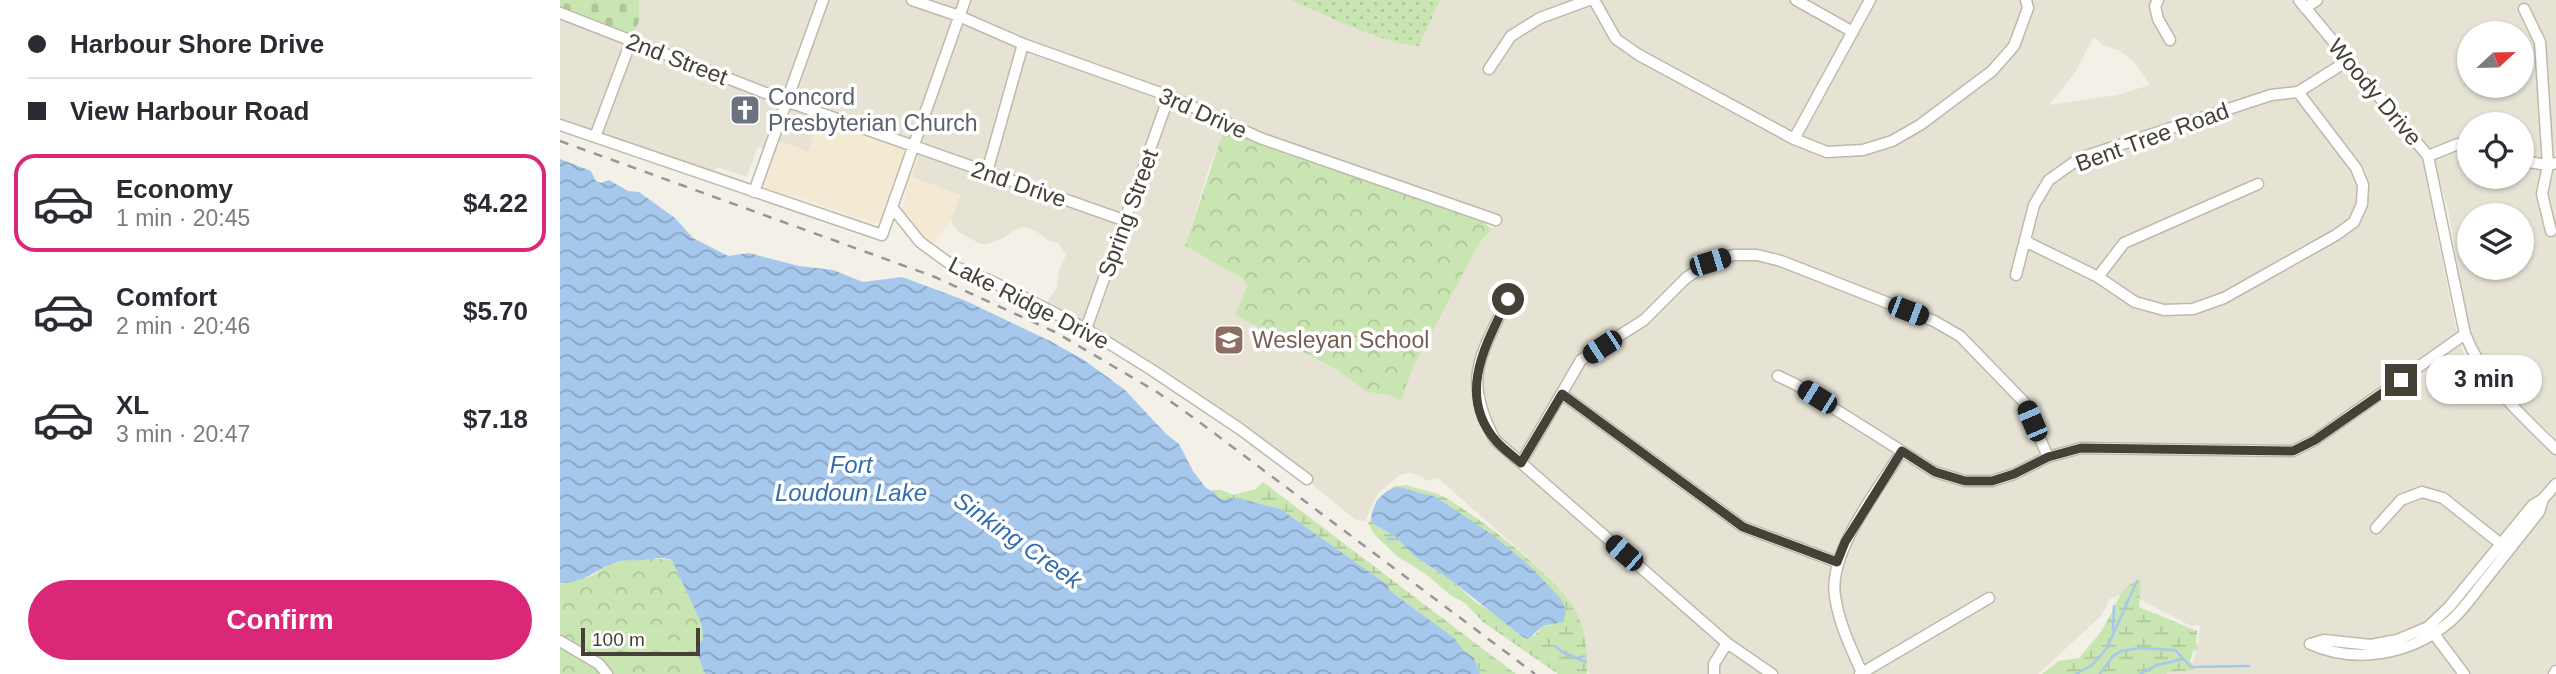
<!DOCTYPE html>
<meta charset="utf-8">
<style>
:root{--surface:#fff;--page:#f2f2f3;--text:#2b2b33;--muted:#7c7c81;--line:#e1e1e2;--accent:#db2777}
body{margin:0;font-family:Helvetica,sans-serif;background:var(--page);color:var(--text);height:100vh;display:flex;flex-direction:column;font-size:26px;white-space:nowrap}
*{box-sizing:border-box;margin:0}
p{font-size:23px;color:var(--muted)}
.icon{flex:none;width:38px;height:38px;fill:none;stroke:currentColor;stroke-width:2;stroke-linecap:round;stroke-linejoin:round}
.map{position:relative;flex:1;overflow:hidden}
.panel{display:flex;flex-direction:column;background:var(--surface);width:560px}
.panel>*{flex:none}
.banner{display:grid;align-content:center;height:154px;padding:0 28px;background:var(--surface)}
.needle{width:46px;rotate:68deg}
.tools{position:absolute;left:1897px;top:21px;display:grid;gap:14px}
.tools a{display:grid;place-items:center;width:77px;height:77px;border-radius:50%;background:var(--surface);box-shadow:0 2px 5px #0004;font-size:35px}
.scale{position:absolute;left:21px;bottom:18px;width:119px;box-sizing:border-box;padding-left:7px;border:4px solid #464136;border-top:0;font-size:19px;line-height:24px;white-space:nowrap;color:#464136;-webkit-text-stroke:5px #fff;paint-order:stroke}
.end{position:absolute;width:32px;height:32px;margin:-16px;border:9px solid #464136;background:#fff;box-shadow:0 0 0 4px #fff}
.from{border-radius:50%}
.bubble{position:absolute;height:49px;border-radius:24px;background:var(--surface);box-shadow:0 2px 5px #0004;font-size:23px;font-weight:600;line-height:49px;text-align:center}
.car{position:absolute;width:21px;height:42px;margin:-21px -10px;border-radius:9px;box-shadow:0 0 5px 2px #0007;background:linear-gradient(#222 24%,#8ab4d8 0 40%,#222 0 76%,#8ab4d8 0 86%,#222 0)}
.banner b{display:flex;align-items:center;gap:24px;height:66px;font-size:26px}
.banner b+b{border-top:2px solid var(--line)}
.banner i{width:18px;height:18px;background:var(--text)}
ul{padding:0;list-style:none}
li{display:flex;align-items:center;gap:21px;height:98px;margin:0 14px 10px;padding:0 14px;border:4px solid transparent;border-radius:21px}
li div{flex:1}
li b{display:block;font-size:26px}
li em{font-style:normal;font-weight:600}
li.selected{border-color:var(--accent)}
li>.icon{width:63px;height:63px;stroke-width:1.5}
.primary-button{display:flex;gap:14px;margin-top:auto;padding:14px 28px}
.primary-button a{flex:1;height:80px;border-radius:42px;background:var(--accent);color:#fff;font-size:28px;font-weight:600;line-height:80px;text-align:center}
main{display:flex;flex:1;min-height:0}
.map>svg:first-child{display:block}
</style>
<main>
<section class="panel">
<div class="banner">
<b><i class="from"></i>Harbour Shore Drive</b>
<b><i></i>View Harbour Road</b>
</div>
<ul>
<li class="selected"><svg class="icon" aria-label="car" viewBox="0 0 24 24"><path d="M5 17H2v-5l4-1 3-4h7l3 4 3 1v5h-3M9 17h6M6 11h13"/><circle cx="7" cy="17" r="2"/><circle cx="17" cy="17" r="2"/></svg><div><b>Economy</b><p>1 min · 20:45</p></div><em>$4.22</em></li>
<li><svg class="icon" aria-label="car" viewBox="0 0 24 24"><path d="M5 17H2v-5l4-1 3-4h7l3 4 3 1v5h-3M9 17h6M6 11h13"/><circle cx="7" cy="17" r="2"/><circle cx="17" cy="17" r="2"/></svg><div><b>Comfort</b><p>2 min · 20:46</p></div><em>$5.70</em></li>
<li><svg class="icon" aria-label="car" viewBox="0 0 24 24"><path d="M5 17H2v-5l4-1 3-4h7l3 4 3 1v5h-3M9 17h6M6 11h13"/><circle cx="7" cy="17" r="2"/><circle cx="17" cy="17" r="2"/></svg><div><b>XL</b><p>3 min · 20:47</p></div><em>$7.18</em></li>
</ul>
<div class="primary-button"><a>Confirm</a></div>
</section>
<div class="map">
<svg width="1996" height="674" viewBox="0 0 1996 674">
<defs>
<pattern id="grass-dots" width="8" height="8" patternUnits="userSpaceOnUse" patternTransform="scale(1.75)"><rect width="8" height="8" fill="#c8e5b2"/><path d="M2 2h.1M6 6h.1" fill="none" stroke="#adc69a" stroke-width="1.8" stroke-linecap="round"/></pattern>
<pattern id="forest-crowns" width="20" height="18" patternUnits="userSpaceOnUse" patternTransform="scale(1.75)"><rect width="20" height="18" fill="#c8e5b2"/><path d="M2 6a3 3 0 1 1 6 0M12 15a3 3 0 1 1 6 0" fill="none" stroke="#adc69a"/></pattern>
<pattern id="wetland-marsh" width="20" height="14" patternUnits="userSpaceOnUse" patternTransform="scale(1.75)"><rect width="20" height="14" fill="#c8e5b2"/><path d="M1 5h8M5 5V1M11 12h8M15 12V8" fill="none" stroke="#adc69a"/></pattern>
<pattern id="cemetery-stones" width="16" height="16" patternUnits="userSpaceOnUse" patternTransform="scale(1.75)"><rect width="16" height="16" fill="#c8e5b2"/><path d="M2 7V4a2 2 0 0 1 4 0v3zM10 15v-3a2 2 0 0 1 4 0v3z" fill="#adc69a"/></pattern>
<pattern id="water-waves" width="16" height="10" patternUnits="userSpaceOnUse" patternTransform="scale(1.75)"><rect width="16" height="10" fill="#a6c8ed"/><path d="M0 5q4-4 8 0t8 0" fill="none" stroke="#89a4c1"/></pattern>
</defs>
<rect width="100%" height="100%" fill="#f3f0e7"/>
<path fill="#e6e3d5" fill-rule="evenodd" d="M79 0H730L808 31 849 45 859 46 880 0H1735L1862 158 1896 329 1905 357 1919 370 1934 392 1973 434 1996 455V674H1595L1621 662H1633L1638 647 1640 625 1631 626 1581 600 1559 595 1550 599 1541 616 1478 674H1029L1022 657 1013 608 991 580 975 564 878 478 867 481 860 476 849 473 840 475 818 493 805 521 796 520 755 487 748 476 668 415 533 328 486 304 497 287 499 271 506 255 498 243 489 241 476 231 464 227 453 231 442 239 427 244H420L399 232 393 226 391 219 400 195 352 177 361 145 248 152 209 137 204 148 198 147 187 177 158 167 152 171 0 122V9L80 12ZM1534 36 1541 44 1560 51 1574 62 1590 85 1557 95 1489 105 1515 73ZM669 119 727 144 790 166 936 215 932 229 920 242 851 369 841 401 829 395 807 392 777 370 675 315 687 286 682 278 625 246 649 168Z
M1744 0H1996V439L1946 392 1909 334 1888 208 1875 166 1863 141ZM1909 33H1962V86H1909ZM1909 124H1962V177H1909ZM1909 215H1962V268H1909Z"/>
<path fill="#f4ead3" d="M261 111 362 144 352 177 400 195 391 219 371 248 347 222 342 209 346 193 334 188 321 219 316 224 235 196 234 198 204 187 203 183 217 140 248 152Z"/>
<path fill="url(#grass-dots)" d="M730 0H880L859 46C820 43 767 15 730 0Z"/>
<path fill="url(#forest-crowns)" d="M663 132H673L923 222 932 229 920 242 852 369 841 401 829 395 807 392 777 370 675 315 687 286 682 278 625 246Z
M92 558 112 560 142 625 143 639 138 646 137 653 145 674H0V583L32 576 48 565 60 561Z"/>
<path fill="url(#wetland-marsh)" d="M703 482 956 674H920L914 658 904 651 894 638 829 590 828 585 720 509 678 498 666 501 659 499 651 490H662L673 495 696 489Z
M847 485C858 489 872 491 882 496 917 515 1004 581 1018 616 1026 633 1028 655 1027 674H998L923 622 905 603 890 595 866 574 838 557 814 534 808 523 811 520 815 525 835 536 853 555 892 581 915 602 974 636 983 626 993 625 977 574 971 567 874 496C854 495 847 483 827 492L833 487Z
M1578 580H1581L1579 607 1637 631 1636 643 1638 644V650L1633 651 1630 660 1635 670 1609 672 1606 674H1482L1499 661 1519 658C1528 647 1539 636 1546 623 1557 606 1558 589 1578 580Z"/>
<path fill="url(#cemetery-stones)" d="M0 0H79C80 15 81 27 68 37L0 9Z"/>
<path fill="url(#water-waves)" d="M0 159 31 171 36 181 41 183 49 180 68 191 79 192 115 218 133 238 168 256 189 253 239 266 273 270 303 282 342 277 404 300 490 341 524 360 565 390 606 434 619 444 633 471 646 488 655 493 659 498 666 500 678 498 720 509 828 585 829 590 894 638 904 651 914 658 920 674H145L137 653 138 646 143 639 142 625 112 560C102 557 94 558 84 560 75 561 66 559 57 562 35 569 26 583 0 583Z
M837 487C850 488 861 495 874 496L934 536 971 567 1001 599 1006 611 1003 622 983 626 968 639 963 637 892 581 853 555 835 536 815 525 811 520 812 512 817 500 827 491Z"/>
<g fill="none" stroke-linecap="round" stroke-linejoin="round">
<path stroke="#a6c8ed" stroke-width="2.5" d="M828 539H838
M1553 630 1554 606
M995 646 1002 652 1026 662
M1017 658 1025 656
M1516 674 1532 665 1547 648 1577 581
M1540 674 1553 656 1561 651 1579 648 1615 650 1631 667 1689 666
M1580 674 1597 665 1623 659"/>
<g stroke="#beb9aa" stroke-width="13">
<path id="minor" d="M352 0 399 16 463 44 609 96 700 138 936 220
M1034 0 1056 39 1079 55 1234 139 1267 152 1303 150 1332 141 1360 125 1432 71 1454 46 1468 8 1466 0
M1236 0 1293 32
M1598 0 1595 6 1598 19 1610 40
M1739 0 1868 156 1905 334C1924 382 1960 414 1996 449
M1745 8 1757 0
M1964 9 1980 42 1988 165 1982 194 1991 231
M0 13 226 101 566 221
M929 69 951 36 980 18 1029 0
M0 125 322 235 332 207 360 242 393 266 431 281 526 329 592 370 680 429 747 479
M35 137 71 41
M1234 139 1310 0
M1868 156 1898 144 1909 146
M1962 161 1988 165 1996 163
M427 172 463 44
M194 192 263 0
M332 207 405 0
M1465 241 1538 277 1575 302 1604 310 1633 309 1664 298 1776 235 1794 222 1802 204 1803 185 1796 168 1738 92
M1456 275 1474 205 1489 180 1520 158 1711 95 1738 92 1789 60
M1538 277 1564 243 1698 184
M948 299C920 357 902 378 935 440L1167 643 1212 674
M526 329 609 96
M1218 376 1235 384 1375 472 1405 481H1432L1454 474 1488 457 1521 448 1733 451 1755 440 1905 334
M1002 394 1183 527 1277 562
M961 463 1021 360 1084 320 1126 278 1150 262 1174 255H1197L1221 261 1374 321 1400 336 1464 402 1488 457
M1816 528 1841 500 1862 492 1883 498 1946 548
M1871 630 1904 674
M0 641 39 664 47 674
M1750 644C1795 664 1849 655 1887 624 1901 613 1911 598 1922 584 1941 560 1960 536 1979 512L1983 499 1996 484
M1750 644 1764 640 1811 645 1837 640 1868 627 1889 607 1973 505 1983 499
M1302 673C1291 648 1279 624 1275 596 1268 551 1319 489 1342 451
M1154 674V664L1167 643
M1300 674 1429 598
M1994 674 1996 671"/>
</g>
<use href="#minor" stroke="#fff" stroke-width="10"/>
<path stroke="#969696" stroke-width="2.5" stroke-dasharray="9 9" stroke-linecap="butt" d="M0 141 375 277 495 332 597 392 634 418 975 674"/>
</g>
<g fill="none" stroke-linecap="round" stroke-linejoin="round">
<path stroke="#464136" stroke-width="9" d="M948 299C926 344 896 395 936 441 943 449 953 456 961 463L1002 394 1183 527 1277 562 1285 542 1342 451 1375 472 1405 481H1432L1454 474 1488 457 1521 448 1733 451 1755 440 1841 380"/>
</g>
<defs>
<g id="church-square" transform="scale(1.575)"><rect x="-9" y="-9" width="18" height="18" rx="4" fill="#6b7280" stroke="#fff"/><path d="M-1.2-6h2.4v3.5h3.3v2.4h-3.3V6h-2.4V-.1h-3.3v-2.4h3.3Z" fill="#fff"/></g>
<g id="school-square" transform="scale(1.575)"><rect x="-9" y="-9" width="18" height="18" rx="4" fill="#8d6e63" stroke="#fff"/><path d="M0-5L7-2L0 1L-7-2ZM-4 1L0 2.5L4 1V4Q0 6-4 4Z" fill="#fff"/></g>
</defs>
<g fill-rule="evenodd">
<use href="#church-square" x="185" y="110"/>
<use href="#school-square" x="669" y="340"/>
</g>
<g text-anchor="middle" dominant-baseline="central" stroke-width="7" stroke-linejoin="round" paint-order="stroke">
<g font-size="23" fill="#464136" stroke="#fff">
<text transform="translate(117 59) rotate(21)">2nd Street</text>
<text transform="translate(1815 92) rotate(50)">Woody Drive</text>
<text transform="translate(643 113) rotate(24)">3rd Drive</text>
<text transform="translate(1592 137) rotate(-20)">Bent Tree Road</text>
<text transform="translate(459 184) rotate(19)">2nd Drive</text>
<text transform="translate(568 213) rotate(-70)">Spring Street</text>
<text transform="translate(469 303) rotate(27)">Lake Ridge Drive</text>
</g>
<g font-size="23" fill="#5b616d" stroke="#fff" text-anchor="start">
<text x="208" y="97">Concord<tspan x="208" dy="26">Presbyterian Church</tspan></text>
</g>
<g font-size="23" fill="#785e54" stroke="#fff" text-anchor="start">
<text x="692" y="340">Wesleyan School</text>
</g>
<g font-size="24" font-style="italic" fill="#346dad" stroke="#fff">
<text x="291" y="464">Fort<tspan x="291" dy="28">Loudoun Lake</tspan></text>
<text transform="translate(458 540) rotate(35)">Sinking Creek</text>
</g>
</g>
</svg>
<div class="tools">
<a><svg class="needle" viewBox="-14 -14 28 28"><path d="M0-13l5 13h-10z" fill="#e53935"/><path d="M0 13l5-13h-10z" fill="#7c7c81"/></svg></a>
<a><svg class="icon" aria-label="locate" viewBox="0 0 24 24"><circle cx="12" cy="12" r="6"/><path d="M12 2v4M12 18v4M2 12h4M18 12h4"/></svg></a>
<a><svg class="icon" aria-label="layers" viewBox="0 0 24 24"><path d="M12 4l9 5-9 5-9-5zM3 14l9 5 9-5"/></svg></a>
</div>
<div class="scale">100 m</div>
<i class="end from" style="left:948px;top:299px"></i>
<i class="end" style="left:1841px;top:380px"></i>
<div class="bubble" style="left:1866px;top:355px;width:116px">3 min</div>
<i class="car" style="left:1150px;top:262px;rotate:73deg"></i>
<i class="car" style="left:1348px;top:311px;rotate:111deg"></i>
<i class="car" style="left:1042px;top:347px;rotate:237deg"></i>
<i class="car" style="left:1257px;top:397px;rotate:302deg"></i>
<i class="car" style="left:1472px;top:421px;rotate:337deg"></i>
<i class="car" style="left:1064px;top:553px;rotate:311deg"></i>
</div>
</main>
